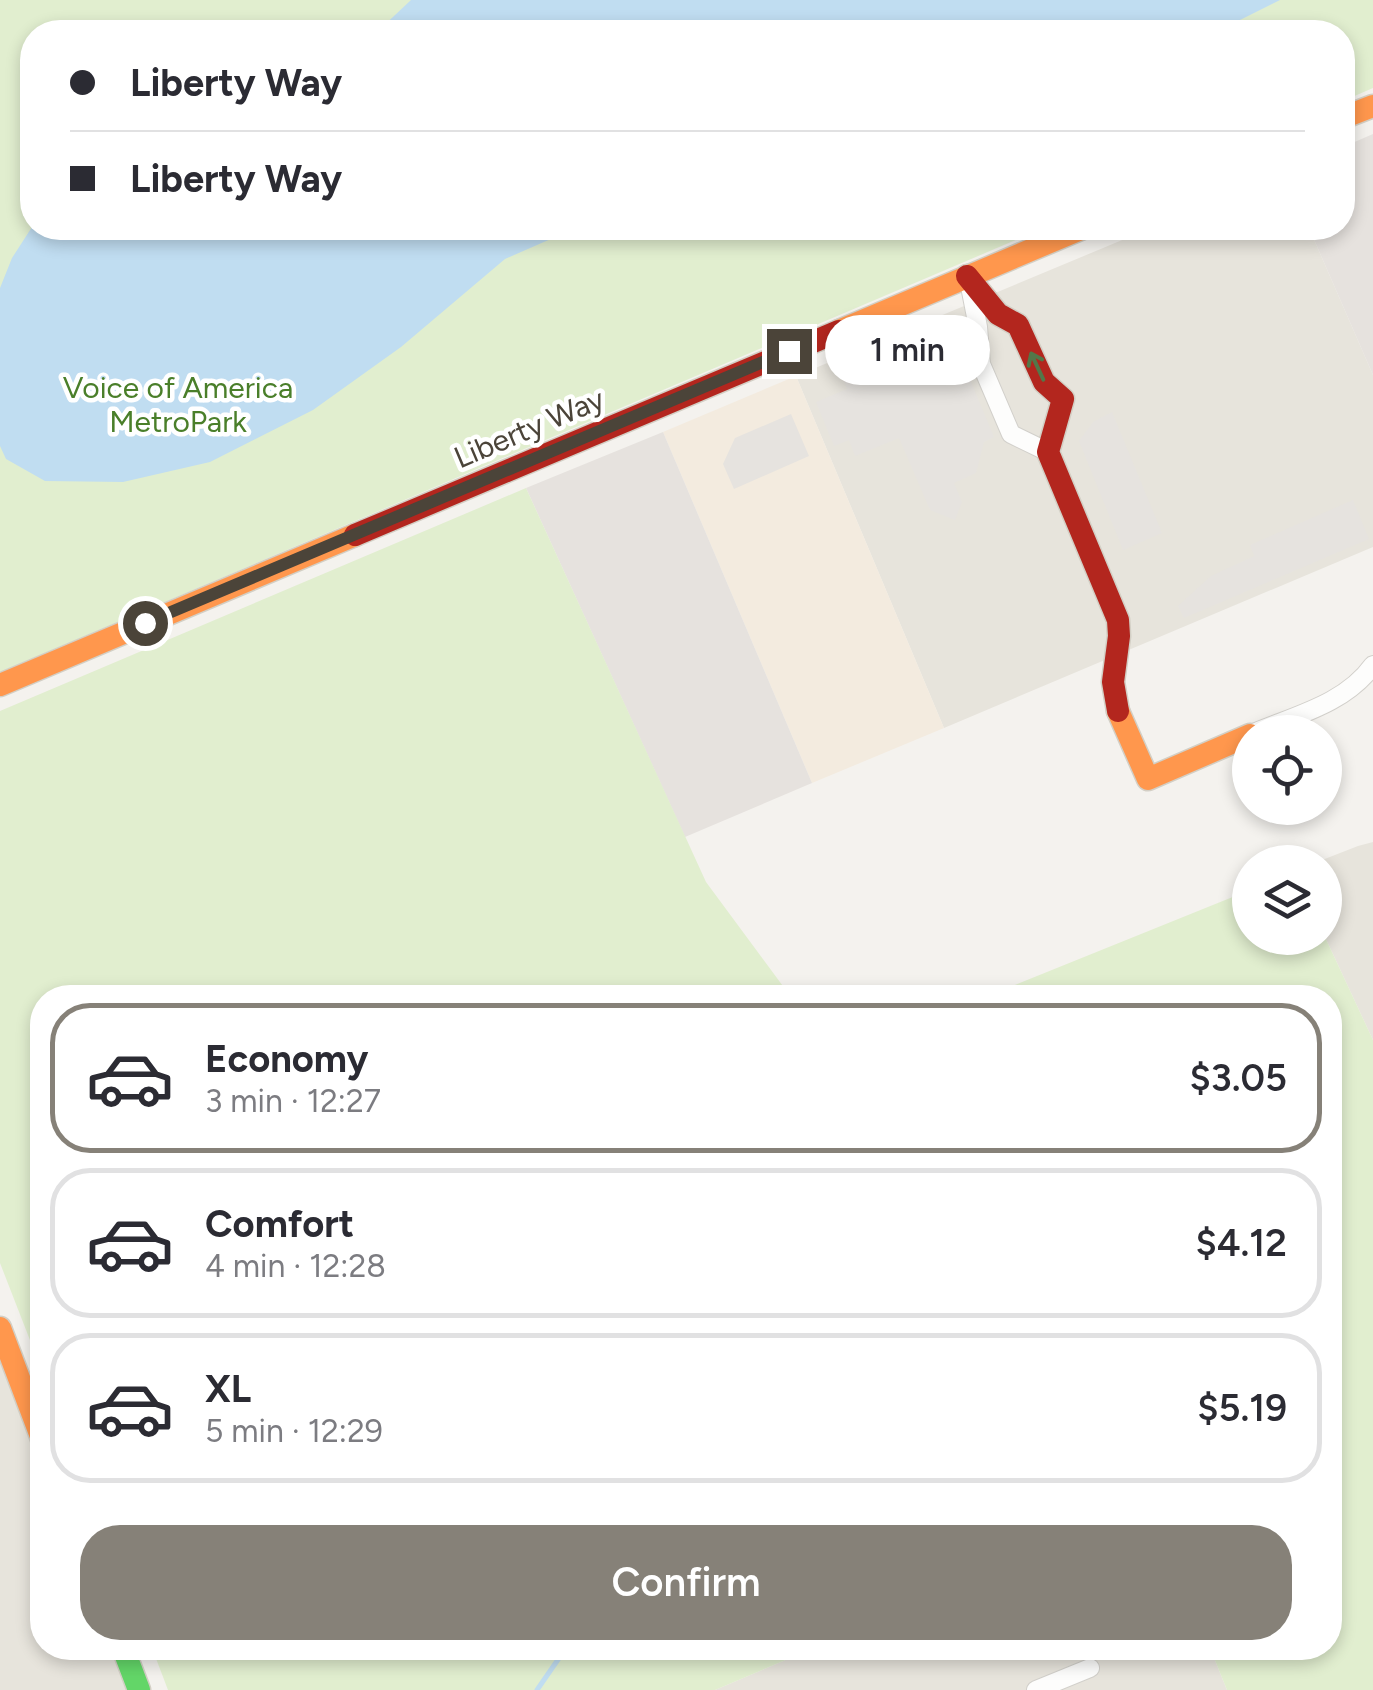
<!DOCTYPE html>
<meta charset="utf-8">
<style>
:root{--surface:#fff;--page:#f7f7f7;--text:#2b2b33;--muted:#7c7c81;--line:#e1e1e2;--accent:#868178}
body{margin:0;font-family:Figtree,sans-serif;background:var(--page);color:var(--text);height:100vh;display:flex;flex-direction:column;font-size:38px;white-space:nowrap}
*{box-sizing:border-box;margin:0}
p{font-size:32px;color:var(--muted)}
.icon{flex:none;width:55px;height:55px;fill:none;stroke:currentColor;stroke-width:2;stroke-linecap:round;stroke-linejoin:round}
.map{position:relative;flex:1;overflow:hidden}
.sheet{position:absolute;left:30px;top:985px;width:1312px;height:675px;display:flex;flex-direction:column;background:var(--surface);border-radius:40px;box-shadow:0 5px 15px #0003}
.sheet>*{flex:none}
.guide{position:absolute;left:20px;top:20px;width:1335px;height:220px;border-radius:40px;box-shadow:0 5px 15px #0003;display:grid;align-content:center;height:220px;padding:0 50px;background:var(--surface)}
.tools{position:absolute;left:1232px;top:715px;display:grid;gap:20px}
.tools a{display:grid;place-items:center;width:110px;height:110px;border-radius:50%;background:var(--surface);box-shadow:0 5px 15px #0003;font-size:50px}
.end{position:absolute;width:45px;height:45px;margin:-22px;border:12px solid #4b4439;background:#fff;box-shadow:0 0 0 5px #fff}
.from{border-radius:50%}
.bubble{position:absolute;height:70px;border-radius:35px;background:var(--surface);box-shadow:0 5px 15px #0003;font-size:32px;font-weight:600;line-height:70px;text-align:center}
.guide b{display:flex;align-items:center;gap:35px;height:95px;font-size:38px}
.guide b+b{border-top:2px solid var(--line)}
.guide i{width:25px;height:25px;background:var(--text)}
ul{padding:18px 0 0;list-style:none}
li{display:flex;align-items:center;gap:30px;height:150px;margin:0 20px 15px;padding:0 30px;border:5px solid var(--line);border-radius:40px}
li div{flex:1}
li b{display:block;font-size:38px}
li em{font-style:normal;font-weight:600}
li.on{border-color:var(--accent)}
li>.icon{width:90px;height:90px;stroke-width:1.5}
.action{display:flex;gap:20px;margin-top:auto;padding:20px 50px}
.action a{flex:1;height:115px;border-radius:40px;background:var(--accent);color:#fff;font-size:40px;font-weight:600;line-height:115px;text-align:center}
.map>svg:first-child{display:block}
</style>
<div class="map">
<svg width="1373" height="1690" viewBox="0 0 1373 1690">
<rect width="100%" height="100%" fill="#f4f2ee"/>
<path fill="#e7e4dc" d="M1151 228H1309L1373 375V547L944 728 796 376Z
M1373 842V1040L1325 937V862H1317L1358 846Z
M0 1328 42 1439V1648H123L139 1690H0Z
M814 1648H1210L1227 1690H715Z"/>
<path fill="#f3ebdf" d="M796 376 944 728 812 783 663 432Z"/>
<path fill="#e6e2de" d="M1373 134V375L1309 228H1342L1343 147Z
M663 432 812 783 685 837 526 488Z"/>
<path fill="#e1eecf" d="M0 0H1373V88L1343 101 1342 32H32V228H1044L0 672Z
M526 488 706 882 791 997 42 998V1371L0 1263V711Z
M1250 890V938L1325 937 1373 1040V1690H1227L1210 1648H1330V998L985 997Z
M152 1648H814L715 1690H168Z"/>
<path fill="#e6e3df" d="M940 337 946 350 956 346 994 437 984 442 976 473 954 483 962 502 955 520 930 510 899 438 855 456 849 440 834 446 816 402 847 389 843 378Z
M1112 412 1162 533 1123 550 1079 441 1093 422Z
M791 414 809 456 734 489 723 464 735 438Z
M1353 500 1369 539 1184 618 1178 606 1211 576 1254 556 1250 545Z"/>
<path fill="#c0ddf1" d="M411 0H1280L1216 32H377Z
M32 227V228H576L505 259 401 347 313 410 210 462 123 482 45 481 6 459 0 446V288L12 258Z"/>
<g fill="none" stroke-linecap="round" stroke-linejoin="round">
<path stroke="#c0ddf1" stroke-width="5" d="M537 1690 566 1648"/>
<g stroke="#d2d0cb" stroke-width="20">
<path id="street" d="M969 281 978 327 981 364 1011 434 1048 452
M1256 732C1297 715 1346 703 1373 665
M1036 1690 1090 1668"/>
</g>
<g stroke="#d3cfc5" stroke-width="25">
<path id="fast" d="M123 1648 139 1690"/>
</g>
<g stroke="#d3cfc5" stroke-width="25">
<path id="slow" d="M1342 118 1373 106
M839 331 1083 228
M0 685 355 535
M1118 711 1148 779 1250 735
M0 1328 42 1439"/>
</g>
<g stroke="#d3cfc5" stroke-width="25">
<path id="jam" d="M967 276 998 314 1018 325 1044 382 1063 399 1048 452 1118 620 1119 636 1113 682 1118 711
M355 535 839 331"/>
</g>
<use href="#street" stroke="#fdfdfc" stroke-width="18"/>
<use href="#fast" stroke="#63d668" stroke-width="22"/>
<use href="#slow" stroke="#ff974d" stroke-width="22"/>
<use href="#jam" stroke="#b3261e" stroke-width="22"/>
</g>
<defs><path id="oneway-shaft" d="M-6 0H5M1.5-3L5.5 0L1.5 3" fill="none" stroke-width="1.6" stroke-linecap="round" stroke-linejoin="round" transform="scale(2.5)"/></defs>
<use stroke="#537749" href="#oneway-shaft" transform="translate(1037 366) rotate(-115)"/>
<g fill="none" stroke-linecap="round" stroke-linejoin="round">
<path stroke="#4b4439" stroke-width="12" d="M145 623 789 351"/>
</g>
<g text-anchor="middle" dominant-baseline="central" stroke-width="9" stroke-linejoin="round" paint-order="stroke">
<g font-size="30" fill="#4a7f2a" stroke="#fff">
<text x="178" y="387">Voice of America<tspan x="178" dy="34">MetroPark</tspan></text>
</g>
<g font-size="30" fill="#4b4439" stroke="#fff">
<text transform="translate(529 428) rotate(-23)">Liberty Way</text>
</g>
</g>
</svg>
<div class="tools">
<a><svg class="icon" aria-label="locate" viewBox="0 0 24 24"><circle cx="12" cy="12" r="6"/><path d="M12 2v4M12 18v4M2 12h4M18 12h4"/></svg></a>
<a><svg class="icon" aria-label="layers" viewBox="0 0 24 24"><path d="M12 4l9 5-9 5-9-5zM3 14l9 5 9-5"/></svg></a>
</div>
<i class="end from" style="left:145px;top:623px"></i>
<i class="end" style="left:789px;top:351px"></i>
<div class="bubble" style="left:825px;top:315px;width:165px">1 min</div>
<div class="guide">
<b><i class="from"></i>Liberty Way</b>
<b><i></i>Liberty Way</b>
</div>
<section class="sheet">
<ul>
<li class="on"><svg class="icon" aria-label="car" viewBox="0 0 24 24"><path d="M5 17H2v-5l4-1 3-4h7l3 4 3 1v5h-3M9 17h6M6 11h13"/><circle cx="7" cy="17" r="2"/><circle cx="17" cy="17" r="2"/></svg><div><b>Economy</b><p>3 min · 12:27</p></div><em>$3.05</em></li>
<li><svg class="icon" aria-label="car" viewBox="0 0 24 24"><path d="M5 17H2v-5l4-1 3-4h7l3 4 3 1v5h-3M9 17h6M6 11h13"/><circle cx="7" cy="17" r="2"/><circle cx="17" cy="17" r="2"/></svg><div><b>Comfort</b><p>4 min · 12:28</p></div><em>$4.12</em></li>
<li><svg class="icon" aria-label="car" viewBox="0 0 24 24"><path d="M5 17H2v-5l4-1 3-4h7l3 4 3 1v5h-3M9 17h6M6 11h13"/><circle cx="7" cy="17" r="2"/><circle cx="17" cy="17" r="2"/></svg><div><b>XL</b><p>5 min · 12:29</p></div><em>$5.19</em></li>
</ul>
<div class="action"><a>Confirm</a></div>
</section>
</div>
